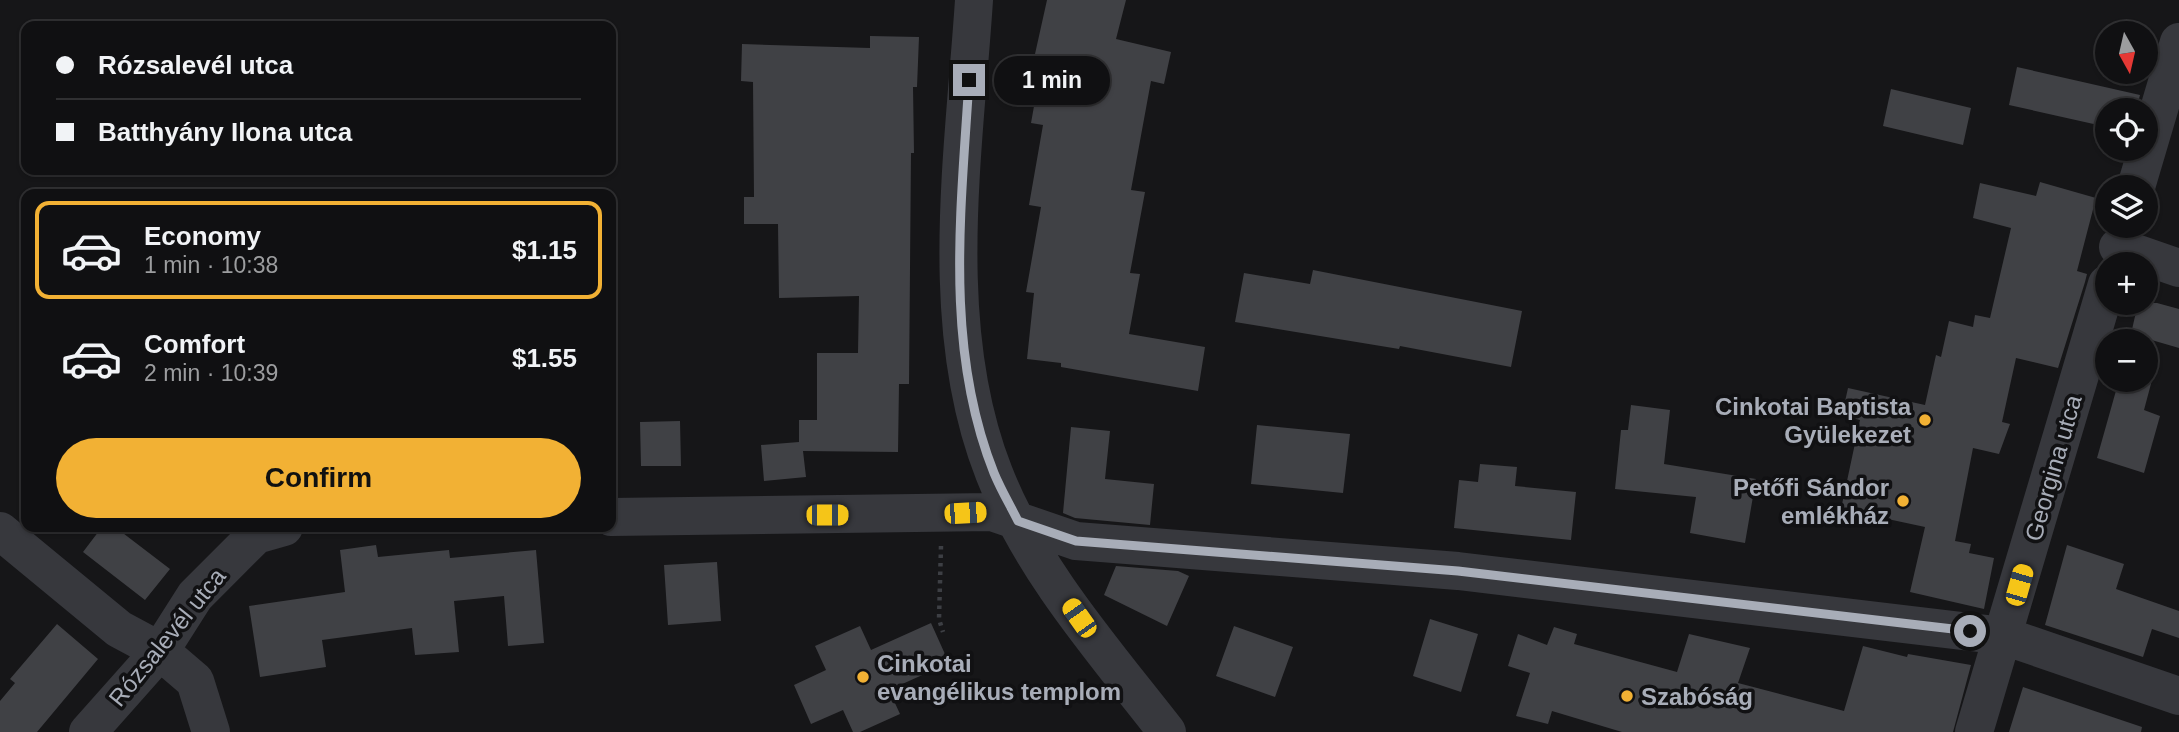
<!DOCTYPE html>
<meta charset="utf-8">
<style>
:root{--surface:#101012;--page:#1e1e20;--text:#f1f3f6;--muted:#9c9d9f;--line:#303032;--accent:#f2b134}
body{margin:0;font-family:Helvetica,sans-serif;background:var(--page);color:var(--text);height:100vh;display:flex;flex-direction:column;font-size:26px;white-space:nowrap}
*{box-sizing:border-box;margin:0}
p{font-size:23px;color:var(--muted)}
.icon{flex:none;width:38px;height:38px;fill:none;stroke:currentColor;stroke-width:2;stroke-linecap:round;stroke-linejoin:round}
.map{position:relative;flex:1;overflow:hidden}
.side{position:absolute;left:21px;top:189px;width:595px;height:343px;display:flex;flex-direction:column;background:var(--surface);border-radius:14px;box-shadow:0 2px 5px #0004,0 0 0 2px var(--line)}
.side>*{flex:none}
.banner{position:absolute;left:21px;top:21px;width:595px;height:154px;border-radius:14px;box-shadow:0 2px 5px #0004,0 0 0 2px var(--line);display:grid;align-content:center;height:154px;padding:0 35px;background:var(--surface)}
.needle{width:46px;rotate:172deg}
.tools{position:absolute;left:2095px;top:21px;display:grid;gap:14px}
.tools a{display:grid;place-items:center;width:63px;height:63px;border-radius:50%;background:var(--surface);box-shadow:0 2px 5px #0004,0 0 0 2px var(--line);font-size:35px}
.end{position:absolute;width:32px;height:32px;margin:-16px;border:9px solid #a8adb8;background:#111;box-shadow:0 0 0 4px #111}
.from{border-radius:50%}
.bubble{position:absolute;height:49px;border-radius:24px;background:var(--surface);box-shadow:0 2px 5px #0004,0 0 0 2px var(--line);font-size:23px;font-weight:600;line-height:49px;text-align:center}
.car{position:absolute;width:21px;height:42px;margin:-21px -10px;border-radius:9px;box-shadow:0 0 5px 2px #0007;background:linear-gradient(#f5c518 24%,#345 0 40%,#f5c518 0 76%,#345 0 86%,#f5c518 0)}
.banner b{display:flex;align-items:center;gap:24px;height:66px;font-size:26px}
.banner b+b{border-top:2px solid var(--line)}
.banner i{width:18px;height:18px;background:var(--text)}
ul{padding:12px 0 0;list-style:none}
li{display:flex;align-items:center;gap:21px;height:98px;margin:0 14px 10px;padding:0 21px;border:4px solid transparent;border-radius:14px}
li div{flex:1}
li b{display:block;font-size:26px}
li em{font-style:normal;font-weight:600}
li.current{border-color:var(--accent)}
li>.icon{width:63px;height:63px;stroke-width:1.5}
.cta{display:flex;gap:14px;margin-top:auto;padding:14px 35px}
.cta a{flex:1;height:80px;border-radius:42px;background:var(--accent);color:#111;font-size:28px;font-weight:600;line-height:80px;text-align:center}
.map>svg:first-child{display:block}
</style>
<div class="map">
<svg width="2179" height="732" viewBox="0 0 2179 732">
<rect width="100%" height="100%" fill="#161618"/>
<path fill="#404145" d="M1047 0H1126L1116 39 1171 52 1164 84 1151 81 1131 190 1145 192 1130 273 1140 274 1129 334 1205 347 1198 391 1061 367V363L1027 359 1034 293 1026 292 1041 207 1029 205 1043 125 1031 123 1043 56 1035 54Z
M870 36 919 37 917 87H913L914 153H911L909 384H899L898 452 803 451 806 477 764 481 761 445 799 442V420H817V353H858L859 296 779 298 778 224H744V197H754L753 82 741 81 742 44 870 48Z
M2017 67 2140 95 2136 110H2107V127L2009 105Z
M1891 89 1971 108 1963 145 1883 126Z
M2040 182 2096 198 2077 271 2087 274 2085 282 2058 368 2016 358 2002 422 2010 424 1999 454 1973 448 1955 541 1971 544 1969 553 1994 558 1984 609 1910 592 1925 527 1841 509 1860 420 1842 415 1848 388 1925 405 1936 355 1941 357 1949 321 1973 327 1975 315 1990 318 2011 228 1973 218 1980 183 2036 196Z
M1313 270 1522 311 1511 367 1400 346 1399 349 1235 322 1244 273 1310 284Z
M2138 303H2157L2179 309V348L2131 334Z
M2119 380H2152L2144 410 2160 416 2144 473 2097 458Z
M1631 405 1670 410 1664 464 1756 479 1745 543 1690 533 1696 497 1615 489 1621 430H1628Z
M680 421 681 466H641L640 422Z
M1257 425 1350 434 1343 493 1251 484Z
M1071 427 1110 431 1105 479 1154 484 1150 525 1075 518 1063 513Z
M1480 464 1517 467 1515 486 1576 492 1571 540 1454 528 1459 480 1478 482Z
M102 527H115L170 569 145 600 83 552Z
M376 545 378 557 449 550 450 558 536 550 544 643 508 646 504 596 454 601 459 652 415 655 412 628 322 640 326 667 260 677 249 606 345 592 340 550Z
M2067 545 2124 564 2116 589 2179 611V638L2152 629 2143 657 2045 625Z
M717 562 721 621 668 625 664 565Z
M1116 566 1178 571 1189 576 1167 626 1104 595Z
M1430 619 1478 634 1461 692 1413 676Z
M931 623 949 663 889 690 900 714 860 732H853L843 710 811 724 794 685 826 670 815 646 860 626 871 650Z
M57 624 98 659 37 732H0V701L15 683 10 679Z
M1234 626 1293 647 1275 697 1216 676Z
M1554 627 1577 634 1574 644 1677 672 1689 634 1750 648 1738 683 1844 711 1863 646 1907 657 1908 654 1971 665 1953 732H1622L1552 711 1548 724 1516 716 1530 673 1508 666 1518 634 1547 645Z
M2023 687 2142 727 2141 732H2009Z"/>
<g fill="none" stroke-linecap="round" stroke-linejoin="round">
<path stroke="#3d3f44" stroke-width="4.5" stroke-dasharray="3.5 5" stroke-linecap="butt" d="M941 546 939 619 943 632"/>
<path stroke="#37383d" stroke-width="38" d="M974 0C964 153 936 326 994 473 1032 570 1104 651 1167 732
M2136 187 2179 42
M2118 247 2179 268
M611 517 992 512 1076 541 1458 571 2004 636 2179 696
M0 531 119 629 160 651 195 681 211 732
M88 732 160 651 195 596 256 535 284 527
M1974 732 2107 284"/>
</g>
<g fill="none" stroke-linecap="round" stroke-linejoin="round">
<path stroke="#a8adb8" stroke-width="9" d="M969 80C961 211 944 348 994 473 1001 490 1010 505 1018 521L1076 541 1458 571 1970 631"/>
</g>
<g fill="#f2b134" stroke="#111113" stroke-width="2.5">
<circle cx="1925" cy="420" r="7"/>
<circle cx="1903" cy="501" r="7"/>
<circle cx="863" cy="677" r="7"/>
<circle cx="1627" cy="696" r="7"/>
</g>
<g text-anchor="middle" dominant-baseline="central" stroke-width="7" stroke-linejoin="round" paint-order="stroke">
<g font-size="24" font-weight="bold" fill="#a8adb8" stroke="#111113" text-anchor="end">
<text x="1911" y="406">Cinkotai Baptista<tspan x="1911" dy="28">Gyülekezet</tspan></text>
<text x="1889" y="487">Petőfi Sándor<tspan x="1889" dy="28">emlékház</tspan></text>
<text x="877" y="663" text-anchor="start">Cinkotai<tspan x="877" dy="28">evangélikus templom</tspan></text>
<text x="1641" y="696" text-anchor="start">Szabóság</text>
</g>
<g font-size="24" fill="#a8adb8" stroke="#111113">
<text transform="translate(2053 468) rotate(-74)">Georgina utca</text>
<text transform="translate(167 637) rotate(-51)">Rózsalevél utca</text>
</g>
</g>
</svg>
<div class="tools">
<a><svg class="needle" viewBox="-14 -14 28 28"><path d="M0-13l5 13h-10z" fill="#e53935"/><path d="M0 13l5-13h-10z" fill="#9c9d9f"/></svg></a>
<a><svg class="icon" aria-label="locate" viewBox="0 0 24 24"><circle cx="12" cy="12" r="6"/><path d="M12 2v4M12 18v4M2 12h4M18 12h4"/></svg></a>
<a><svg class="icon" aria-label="layers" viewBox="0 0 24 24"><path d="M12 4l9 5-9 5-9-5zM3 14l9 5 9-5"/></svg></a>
<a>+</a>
<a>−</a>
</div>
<i class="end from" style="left:1970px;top:631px"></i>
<i class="end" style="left:969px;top:80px"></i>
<div class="bubble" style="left:994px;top:56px;width:116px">1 min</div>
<i class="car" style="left:965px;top:513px;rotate:87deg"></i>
<i class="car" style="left:827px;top:515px;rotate:90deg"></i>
<i class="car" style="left:2019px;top:585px;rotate:16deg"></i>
<i class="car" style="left:1079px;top:618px;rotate:325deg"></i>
<div class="banner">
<b><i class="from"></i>Rózsalevél utca</b>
<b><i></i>Batthyány Ilona utca</b>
</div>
<section class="side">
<ul>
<li class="current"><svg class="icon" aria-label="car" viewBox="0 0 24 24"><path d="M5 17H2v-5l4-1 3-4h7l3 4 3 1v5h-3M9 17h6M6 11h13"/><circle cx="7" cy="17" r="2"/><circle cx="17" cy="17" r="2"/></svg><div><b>Economy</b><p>1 min · 10:38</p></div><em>$1.15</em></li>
<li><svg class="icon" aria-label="car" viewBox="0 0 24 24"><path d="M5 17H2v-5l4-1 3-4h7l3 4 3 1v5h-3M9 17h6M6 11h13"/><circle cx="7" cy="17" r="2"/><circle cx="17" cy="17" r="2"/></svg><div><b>Comfort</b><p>2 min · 10:39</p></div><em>$1.55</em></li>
</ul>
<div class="cta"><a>Confirm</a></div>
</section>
</div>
